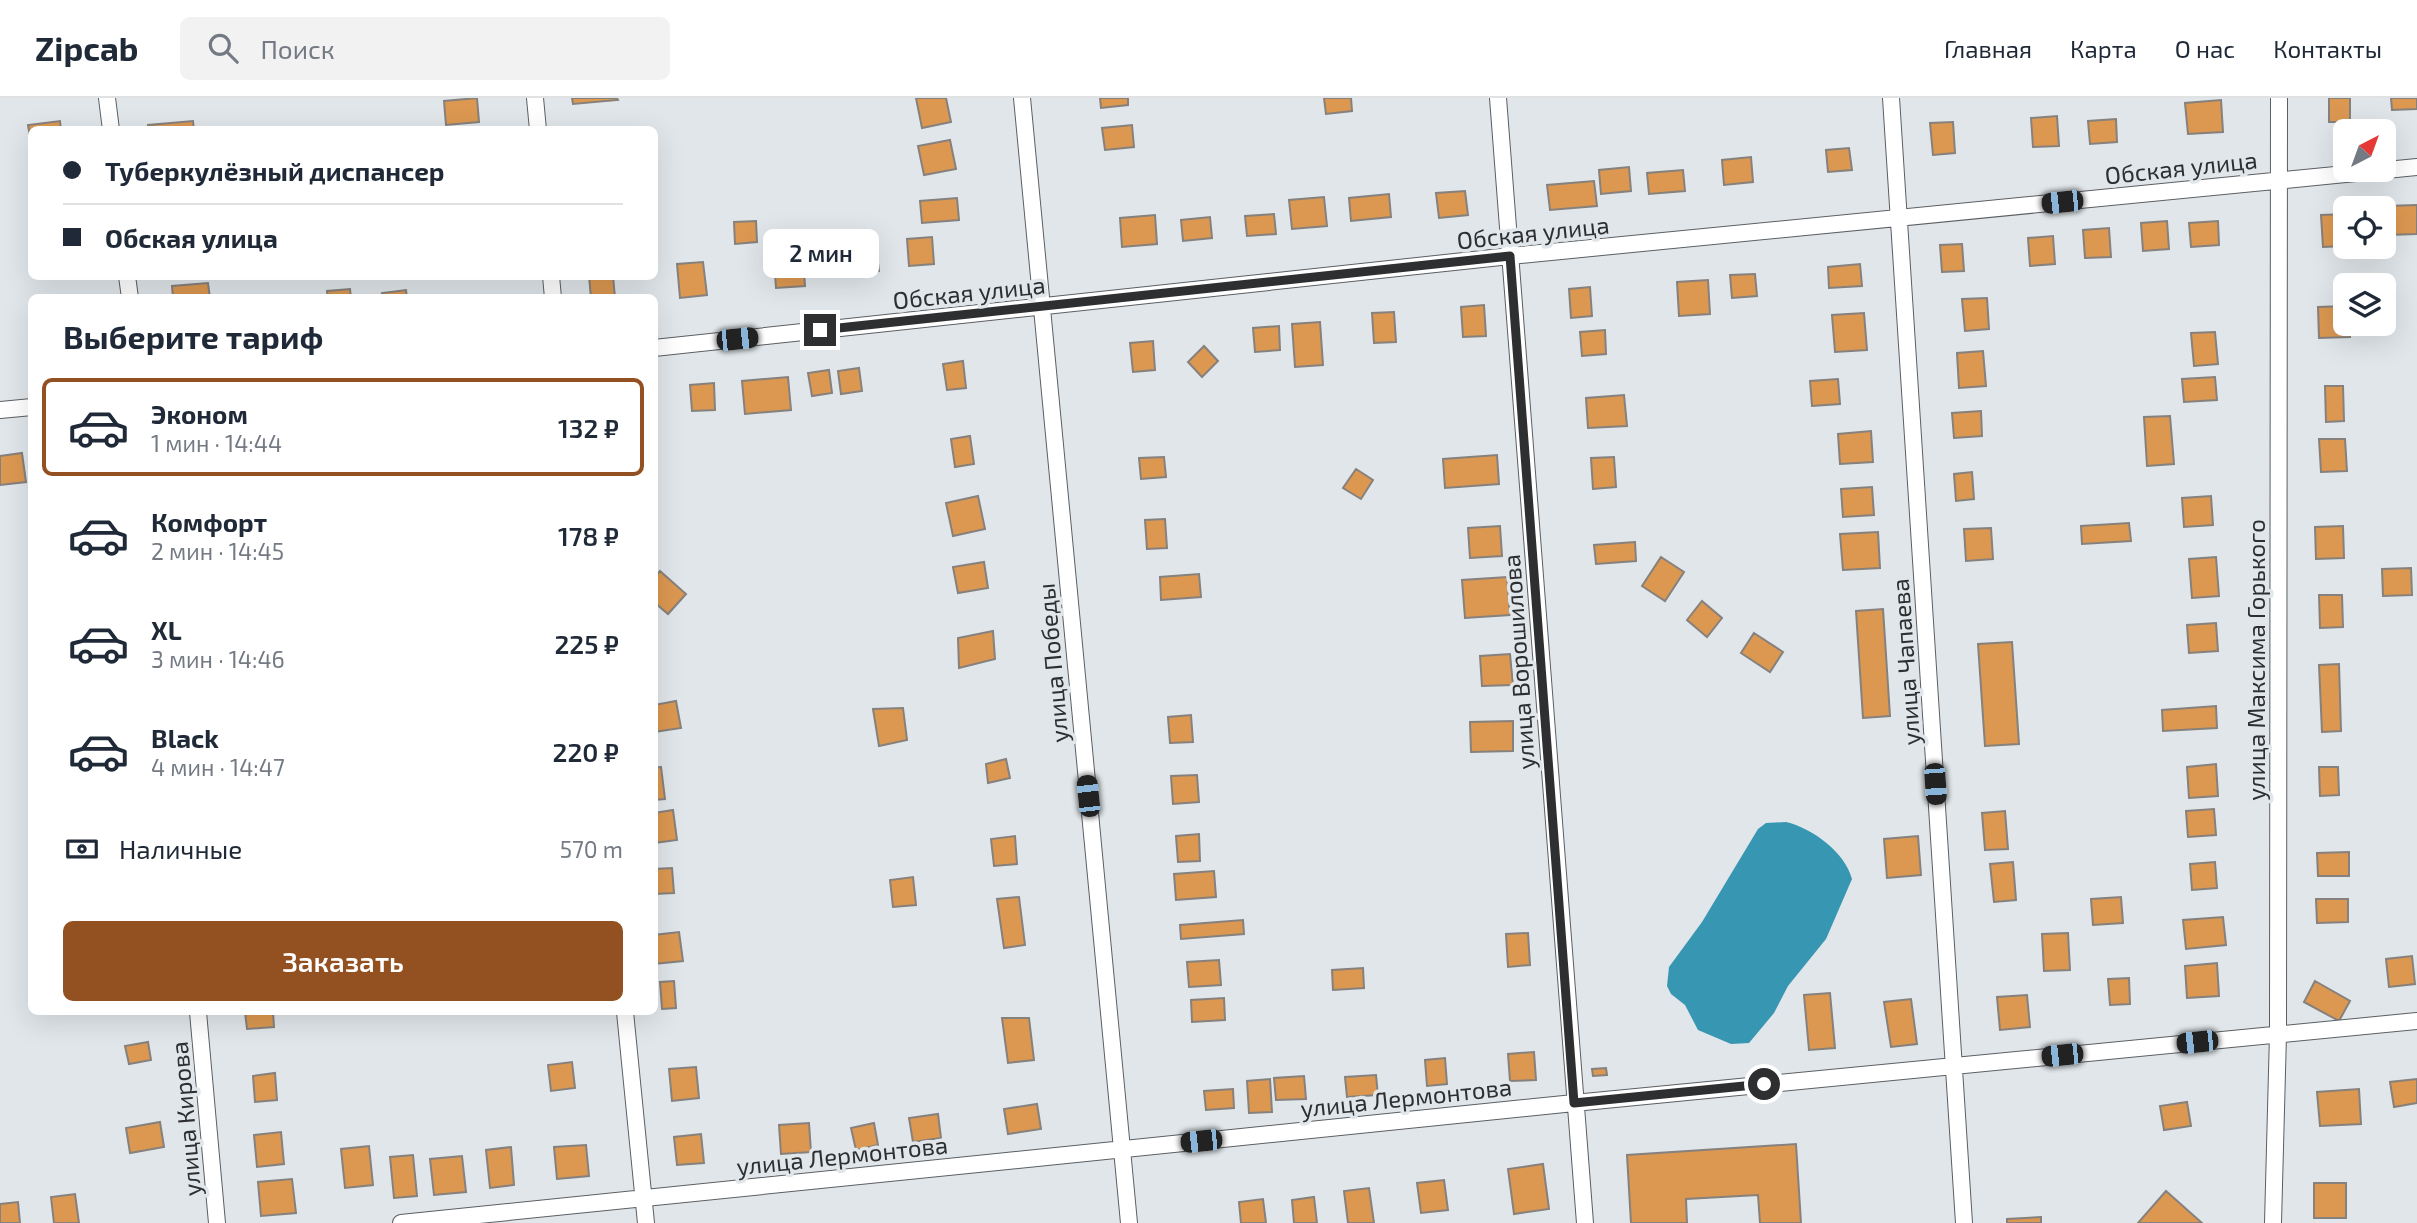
<!DOCTYPE html>
<html lang="ru">
<meta charset="utf-8">
<style>
:root{--surface:#fff;--page:#f2f2f3;--text:#1f2937;--muted:#747a83;--line:#e0e1e3;--accent:#935020}
body{margin:0;font-family:"Exo 2",sans-serif;background:var(--page);color:var(--text);height:100vh;display:flex;flex-direction:column;font-size:26px;white-space:nowrap}
*{box-sizing:border-box;margin:0}
p{font-size:23px;color:var(--muted)}
.icon{flex:none;width:38px;height:38px;fill:none;stroke:currentColor;stroke-width:2;stroke-linecap:round;stroke-linejoin:round}
.map{position:relative;flex:1;overflow:hidden}
.sheet{position:absolute;left:28px;top:196px;width:630px;height:721px;display:flex;flex-direction:column;background:var(--surface);border-radius:10px;box-shadow:0 7px 28px #0002}
.sheet>*{flex:none}
.top-card{position:absolute;left:28px;top:28px;width:630px;height:154px;border-radius:10px;box-shadow:0 7px 28px #0002;display:grid;align-content:center;height:154px;padding:0 35px;background:var(--surface)}
.needle{width:46px;rotate:41deg}
.fabs{position:absolute;left:2333px;top:21px;display:grid;gap:14px}
.fabs a{display:grid;place-items:center;width:63px;height:63px;border-radius:10px;background:var(--surface);box-shadow:0 7px 28px #0002;font-size:35px}
.end{position:absolute;width:32px;height:32px;margin:-16px;border:9px solid #2d2f31;background:#fff;box-shadow:0 0 0 4px #fff}
.from{border-radius:50%}
.bubble{position:absolute;height:49px;border-radius:10px;background:var(--surface);box-shadow:0 7px 28px #0002;font-size:23px;font-weight:600;line-height:49px;text-align:center}
.car{position:absolute;width:21px;height:42px;margin:-21px -10px;border-radius:9px;box-shadow:0 0 5px 2px #0007;background:linear-gradient(#222 24%,#8ab4d8 0 40%,#222 0 76%,#8ab4d8 0 86%,#222 0)}
.top-card b{display:flex;align-items:center;gap:24px;height:66px;font-size:26px}
.top-card b+b{border-top:2px solid var(--line)}
.top-card i{width:18px;height:18px;background:var(--text)}
ul{padding:0;list-style:none}
li{display:flex;align-items:center;gap:21px;height:98px;margin:0 14px 10px;padding:0 21px;border:4px solid transparent;border-radius:10px}
li div{flex:1}
li b{display:block;font-size:26px}
li em{font-style:normal;font-weight:600}
li.selected{border-color:var(--accent)}
li>.icon{width:63px;height:63px;stroke-width:1.5}
h2{padding:0 35px;font-size:32px;line-height:84px}
.pay{display:flex;align-items:center;gap:18px;height:77px;padding:0 35px;font-size:26px}
.pay p{margin-inline-start:auto}
.action{display:flex;gap:14px;margin-top:auto;padding:14px 35px}
.action a{flex:1;height:80px;border-radius:10px;background:var(--accent);color:#fff;font-size:28px;font-weight:600;line-height:80px;text-align:center}
header{display:flex;align-items:center;gap:42px;box-sizing:border-box;height:98px;padding:0 35px;background:var(--surface);border-bottom:2px solid var(--line)}
header strong{font-size:33px}
nav{display:flex;gap:38px;margin-inline-start:auto;font-size:24px}
.search{width:490px;height:63px;background:var(--page);display:flex;align-items:center;gap:18px;box-sizing:border-box;padding:0 24px;border-radius:10px;color:var(--muted);font-size:26px}
.map>svg:first-child{display:block}
</style>
<header>
<strong>Zipcab</strong>
<div class="search"><svg class="icon" aria-label="search" viewBox="0 0 24 24"><circle cx="10" cy="10" r="6"/><path d="M15 15l6 6"/></svg>Поиск</div>
<nav><a>Главная</a><a>Карта</a><a>О нас</a><a>Контакты</a></nav>
</header>
<div class="map">
<svg width="2417" height="1125" viewBox="0 0 2417 1125">
<rect width="100%" height="100%" fill="#e0e6ea"/>
<path fill="#3796b1" d="M1786 724C1812 730 1845 754 1852 781L1826 841 1788 888 1774 915 1749 945 1731 946 1698 932 1685 907 1671 896 1667 888 1669 869 1702 824 1758 731 1766 725Z"/>
<path fill="#dc9851" stroke="#86817d" stroke-width="2" d="M477 0 479 24 446 27 444 3Z
M572 0H617L618 2 573 6Z
M916 0H946L951 24 922 30Z
M1100 0H1128V7L1101 10Z
M1324 0H1351L1352 13 1326 16Z
M2329 0H2350V24H2329Z
M2391 0H2417V11L2392 12Z
M2221 2 2223 34 2188 36 2185 5Z
M2057 18 2059 48 2033 49 2031 20Z
M2116 21 2117 44 2090 46 2088 23Z
M60 23 61 32H32V50L28 27Z
M193 23 194 32H148V27Z
M1953 24 1955 55 1933 57 1930 25Z
M1132 27 1134 49 1105 52 1102 30Z
M950 42 956 71 924 77 918 48Z
M1849 50 1852 72 1828 74 1826 52Z
M1751 59 1753 84 1724 87 1722 62Z
M1629 69 1631 93 1601 96 1599 72Z
M1683 72 1685 93 1649 96 1647 75Z
M1594 83 1597 108 1550 112 1547 87Z
M1465 93 1468 117 1439 120 1436 95Z
M1389 96 1391 119 1351 123 1349 100Z
M1324 99 1327 128 1292 131 1289 102Z
M957 100 959 122 922 125 920 103Z
M2417 107V136L2388 137 2386 108Z
M1274 116 1276 136 1247 138 1245 118Z
M2345 116V148L2323 149 2321 117Z
M1155 117 1157 146 1122 149 1120 120Z
M1210 119 1212 140 1183 143 1181 122Z
M756 123 757 144 735 146 734 124Z
M2167 123 2169 151 2143 153 2141 125Z
M2218 123 2219 147 2191 149 2189 125Z
M2109 130 2111 159 2085 160 2083 132Z
M2053 138 2055 166 2030 168 2028 140Z
M875 139 879 173 847 176 843 142Z
M932 139 934 166 909 168 907 141Z
M802 146 805 188 776 190 773 149Z
M1962 146 1964 173 1942 174 1940 147Z
M703 164 707 197 680 200 677 166Z
M1860 166 1862 188 1829 190 1828 169Z
M1755 176 1757 198 1732 200 1730 177Z
M589 178H613L615 200H591Z
M1708 182 1710 216 1679 218 1677 184Z
M208 185 210 200H173L172 188Z
M1590 189 1592 218 1571 220 1569 191Z
M350 191 351 200H328L327 193Z
M406 192 407 200H383L382 195Z
M1987 200 1989 231 1965 233 1962 201Z
M1484 207 1486 238 1463 239 1461 209Z
M2345 208V226H2350V239L2319 240 2318 209Z
M1394 214 1396 244 1374 245 1372 215Z
M1864 215 1867 252 1835 254 1832 217Z
M1320 224 1323 267 1295 269 1292 226Z
M1279 228 1280 252 1255 254 1253 230Z
M1605 232 1606 256 1582 258 1580 234Z
M2215 234 2218 266 2194 268 2191 235Z
M1153 243 1155 272 1133 274 1130 245Z
M1204 248 1218 263 1202 279 1188 264Z
M1983 253 1986 288 1959 290 1957 255Z
M963 263 966 290 947 292 943 266Z
M859 270 862 293 841 296 838 273Z
M829 272 832 295 812 298 808 275Z
M788 279 791 312 745 316 742 283Z
M2215 279 2217 302 2184 304 2182 281Z
M1838 281 1840 306 1812 308 1810 283Z
M714 285 715 312 692 313 690 287Z
M2325 288H2343L2344 323 2326 324Z
M1624 297 1627 328 1588 330 1586 300Z
M1981 313 1982 338 1954 340 1952 315Z
M2170 318 2174 366 2147 368 2144 319Z
M1871 333 1873 364 1840 366 1838 336Z
M970 338 974 366 955 369 951 341Z
M2319 341H2345L2347 373 2321 374Z
M22 355 26 384 0 387V358Z
M1497 357 1499 386 1445 390 1443 361Z
M1164 359 1166 379 1141 381 1139 360Z
M1614 359 1616 389 1593 391 1591 360Z
M1356 371 1373 382 1361 401 1343 390Z
M1972 374 1974 401 1956 403 1954 376Z
M1872 389 1874 417 1843 419 1841 391Z
M978 398 985 431 953 438 946 405Z
M2211 398 2213 427 2184 429 2182 400Z
M1165 421 1167 450 1147 451 1145 422Z
M2129 425 2131 443 2082 446 2081 428Z
M1500 428 1502 458 1470 460 1468 430Z
M2343 428 2344 460 2316 461 2315 429Z
M1991 430 1993 461 1966 463 1964 431Z
M1878 434 1880 470 1843 472 1840 436Z
M1635 444 1636 463 1596 466 1594 447Z
M1661 459 1684 474 1665 503 1642 488Z
M2216 459 2219 498 2192 500 2189 461Z
M984 464 988 490 958 495 953 469Z
M2411 470 2412 497 2383 498 2382 471Z
M660 473 686 496 668 516 654 504V480Z
M1199 476 1201 499 1161 502 1160 479Z
M1507 479 1510 517 1465 520 1462 482Z
M2319 497H2342L2343 529 2320 530Z
M1702 503 1722 520 1707 539 1687 522Z
M1883 511 1890 618 1863 620 1856 513Z
M2216 525 2218 553 2189 555 2187 527Z
M993 533 995 561 959 570 958 540Z
M1754 535 1783 554 1770 574 1741 555Z
M2012 544 2019 646 1985 648 1978 546Z
M1510 556 1513 587 1482 588 1480 558Z
M2339 566 2341 633 2322 634 2319 567Z
M676 603 681 630 654 634V607Z
M2216 608 2217 630 2163 633 2162 612Z
M903 610 907 642 879 648 873 611Z
M1191 617 1193 644 1170 645 1168 619Z
M1513 623V653L1471 654 1470 624Z
M1006 661 1010 680 988 685 986 666Z
M2216 666 2218 698 2189 700 2187 669Z
M661 669 665 701 654 702V670Z
M2319 669H2338L2339 697 2320 698Z
M1197 677 1199 704 1173 706 1171 678Z
M2214 711 2216 737 2188 739 2186 713Z
M673 712 677 742 654 745V715Z
M2005 713 2008 751 1985 752 1982 715Z
M1199 736 1200 763 1178 764 1176 738Z
M1015 738 1017 766 994 768 991 741Z
M1918 738 1921 777 1887 780 1884 741Z
M2349 754V778H2318L2317 755Z
M2013 764 2016 802 1994 804 1990 766Z
M2215 764 2217 790 2192 792 2190 766Z
M672 770 674 795 654 796V771Z
M1214 773 1216 799 1176 802 1174 776Z
M913 779 916 807 893 809 890 782Z
M1019 799 1025 847 1004 850 997 801Z
M2121 799 2123 825 2093 827 2091 801Z
M2316 801H2348V824L2317 825Z
M2223 819 2226 847 2186 851 2183 822Z
M1243 822 1244 836 1181 841 1180 827Z
M679 834 683 863 654 866V837Z
M1528 835 1530 867 1508 869 1506 836Z
M2068 835 2070 872 2044 873 2042 836Z
M2412 858 2415 886 2389 889 2386 861Z
M1219 862 1221 887 1189 889 1187 864Z
M2217 865 2219 898 2187 900 2185 868Z
M1363 870 1364 890 1333 892 1332 872Z
M2129 880 2130 906 2110 907 2108 881Z
M674 883 676 910 662 911 660 884Z
M2315 883 2350 903 2339 923 2304 904Z
M1830 895 1835 950 1809 952 1804 897Z
M2027 897 2030 929 2000 932 1997 899Z
M1224 900 1225 922 1192 924 1191 902Z
M1911 901 1917 946 1891 949 1884 904Z
M245 914H273L274 929 247 931Z
M1002 920H1029L1034 962 1008 965Z
M148 944 151 962 129 966 125 948Z
M1534 954 1536 982 1510 983 1508 956Z
M1445 960 1447 986 1427 988 1425 962Z
M572 964 575 990 551 993 548 967Z
M696 969 699 1000 672 1003 669 971Z
M1606 970 1607 977 1593 978 1592 971Z
M275 975 277 1002 255 1004 253 978Z
M1376 977 1378 997 1347 999 1345 979Z
M1304 978 1306 1001 1276 1002 1274 980Z
M1270 981 1272 1014 1249 1015 1247 983Z
M2417 981V1005L2394 1009 2390 984Z
M1233 991 1234 1010 1206 1012 1204 993Z
M2359 991 2361 1026 2320 1028 2317 994Z
M2187 1004 2191 1028 2164 1032 2160 1008Z
M1037 1006 1041 1031 1008 1036 1004 1011Z
M938 1016 941 1040 913 1044 909 1020Z
M160 1024 164 1049 130 1055 126 1030Z
M809 1025 811 1054 781 1056 779 1027Z
M874 1025 878 1047 856 1052 851 1030Z
M281 1034 284 1066 257 1069 254 1037Z
M701 1036 704 1065 677 1067 674 1039Z
M1796 1046 1801 1125H1760L1758 1097 1686 1101 1687 1125H1631L1627 1057Z
M586 1047 589 1078 557 1081 554 1049Z
M369 1048 373 1087 345 1090 341 1051Z
M511 1049 514 1087 490 1090 486 1052Z
M413 1057 417 1098 394 1100 390 1059Z
M462 1058 466 1094 434 1097 430 1061Z
M1543 1066 1549 1111 1514 1116 1508 1071Z
M292 1081 296 1115 261 1118 258 1084Z
M1444 1082 1448 1112 1421 1115 1417 1085Z
M2314 1085H2346V1120H2314Z
M1369 1090 1374 1125H1348L1344 1093Z
M2166 1093 2202 1125H2138Z
M75 1096 79 1125H54L51 1099Z
M1314 1099 1317 1125H1294L1292 1102Z
M1263 1101 1266 1125H1241L1239 1104Z
M18 1104 20 1125H0V1106Z
M2041 1119V1125H2007V1121Z"/>
<g fill="none" stroke-linecap="round" stroke-linejoin="round">
<g stroke="#5b5f63" stroke-width="18">
<path id="minor" d="M107 0 111 32
M535 0 538 32
M1022 0 1129 1125
M1498 0 1585 1125
M1891 0 1964 1125
M127 178 130 200
M551 178 553 200
M654 250 1510 158 2417 69
M0 312 32 309
M198 914 217 1125
M625 914 646 1125
M401 1125 1574 1005 2417 923
M2273 1125 2278 936 2279 0"/>
</g>
<use href="#minor" stroke="#fff" stroke-width="16"/>
</g>
<g fill="none" stroke-linecap="round" stroke-linejoin="round">
<path stroke="#2d2f31" stroke-width="9" d="M820 232 1510 158 1574 1005 1764 986"/>
</g>
<g text-anchor="middle" dominant-baseline="central" stroke-width="7" stroke-linejoin="round" paint-order="stroke">
<g font-size="24" fill="#2d2f31" stroke="#e0e6ea">
<text transform="translate(2181 69) rotate(-6)">Обская улица</text>
<text transform="translate(1533 134) rotate(-6)">Обская улица</text>
<text transform="translate(969 194) rotate(-6)">Обская улица</text>
<text transform="translate(2255 562) rotate(-90)">улица Максима Горького</text>
<text transform="translate(1518 564) rotate(-94)">улица Ворошилова</text>
<text transform="translate(1905 564) rotate(-94)">улица Чапаева</text>
<text transform="translate(1052 565) rotate(-95)">улица Победы</text>
<text transform="translate(1406 999) rotate(-6)">улица Лермонтова</text>
<text transform="translate(185 1021) rotate(-95)">улица Кирова</text>
<text transform="translate(842 1057) rotate(-6)">улица Лермонтова</text>
</g>
</g>
</svg>
<div class="fabs">
<a><svg class="needle" viewBox="-14 -14 28 28"><path d="M0-13l5 13h-10z" fill="#e53935"/><path d="M0 13l5-13h-10z" fill="#747a83"/></svg></a>
<a><svg class="icon" aria-label="locate" viewBox="0 0 24 24"><circle cx="12" cy="12" r="6"/><path d="M12 2v4M12 18v4M2 12h4M18 12h4"/></svg></a>
<a><svg class="icon" aria-label="layers" viewBox="0 0 24 24"><path d="M12 4l9 5-9 5-9-5zM3 14l9 5 9-5"/></svg></a>
</div>
<i class="end from" style="left:1764px;top:986px"></i>
<i class="end" style="left:820px;top:232px"></i>
<div class="bubble" style="left:763px;top:131px;width:116px">2 мин</div>
<i class="car" style="left:2062px;top:104px;rotate:264deg"></i>
<i class="car" style="left:737px;top:241px;rotate:84deg"></i>
<i class="car" style="left:1935px;top:686px;rotate:176deg"></i>
<i class="car" style="left:1088px;top:698px;rotate:354deg"></i>
<i class="car" style="left:2197px;top:944px;rotate:264deg"></i>
<i class="car" style="left:2062px;top:957px;rotate:264deg"></i>
<i class="car" style="left:1201px;top:1043px;rotate:264deg"></i>
<div class="top-card">
<b><i class="from"></i>Туберкулёзный диспансер</b>
<b><i></i>Обская улица</b>
</div>
<section class="sheet">
<h2>Выберите тариф</h2>
<ul>
<li class="selected"><svg class="icon" aria-label="car" viewBox="0 0 24 24"><path d="M5 17H2v-5l4-1 3-4h7l3 4 3 1v5h-3M9 17h6M6 11h13"/><circle cx="7" cy="17" r="2"/><circle cx="17" cy="17" r="2"/></svg><div><b>Эконом</b><p>1 мин · 14:44</p></div><em>132 ₽</em></li>
<li><svg class="icon" aria-label="car" viewBox="0 0 24 24"><path d="M5 17H2v-5l4-1 3-4h7l3 4 3 1v5h-3M9 17h6M6 11h13"/><circle cx="7" cy="17" r="2"/><circle cx="17" cy="17" r="2"/></svg><div><b>Комфорт</b><p>2 мин · 14:45</p></div><em>178 ₽</em></li>
<li><svg class="icon" aria-label="car" viewBox="0 0 24 24"><path d="M5 17H2v-5l4-1 3-4h7l3 4 3 1v5h-3M9 17h6M6 11h13"/><circle cx="7" cy="17" r="2"/><circle cx="17" cy="17" r="2"/></svg><div><b>XL</b><p>3 мин · 14:46</p></div><em>225 ₽</em></li>
<li><svg class="icon" aria-label="car" viewBox="0 0 24 24"><path d="M5 17H2v-5l4-1 3-4h7l3 4 3 1v5h-3M9 17h6M6 11h13"/><circle cx="7" cy="17" r="2"/><circle cx="17" cy="17" r="2"/></svg><div><b>Black</b><p>4 мин · 14:47</p></div><em>220 ₽</em></li>
</ul>
<div class="pay"><svg class="icon" aria-label="cash" viewBox="0 0 24 24"><path d="M3 7h18v10H3z"/><circle cx="12" cy="12" r="2"/></svg>Наличные<p>570 m</p></div>
<div class="action"><a>Заказать</a></div>
</section>
</div>
